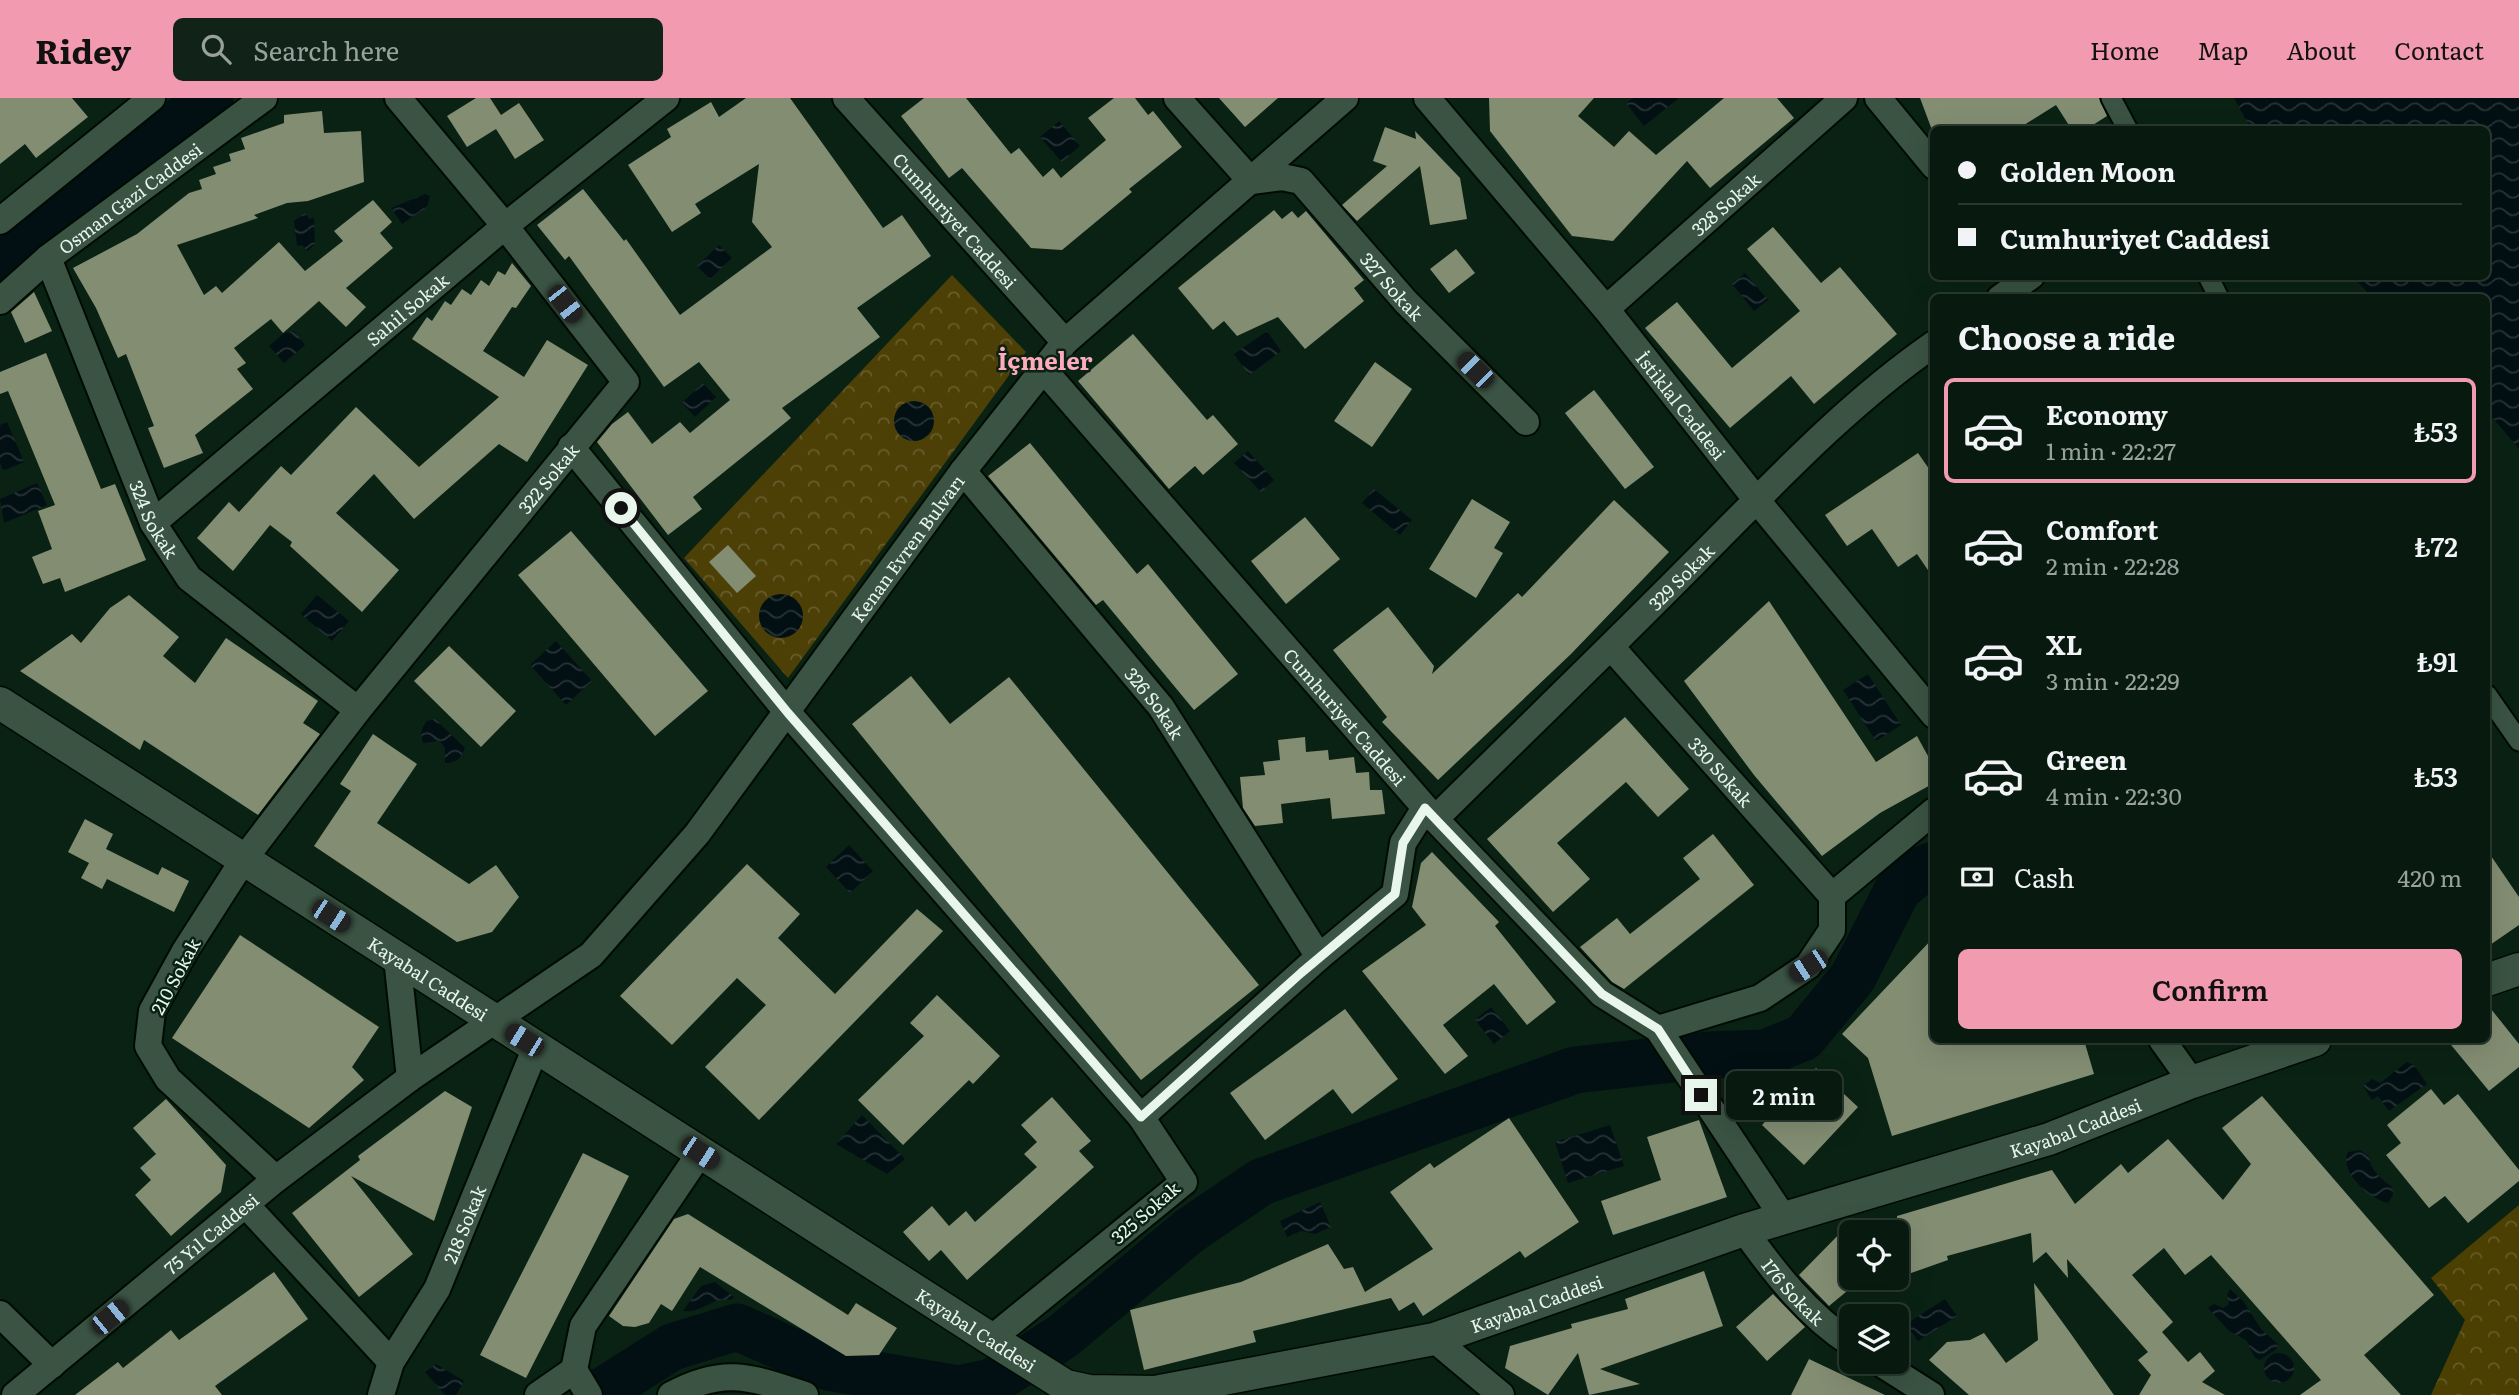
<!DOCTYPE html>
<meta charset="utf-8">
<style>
:root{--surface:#081a0f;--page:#112318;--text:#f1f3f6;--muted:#98a19e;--line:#29382f;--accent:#f29aaf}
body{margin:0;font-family:Literata,serif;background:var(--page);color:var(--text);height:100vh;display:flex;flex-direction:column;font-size:26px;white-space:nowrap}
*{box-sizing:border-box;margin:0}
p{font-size:23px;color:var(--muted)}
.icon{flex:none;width:38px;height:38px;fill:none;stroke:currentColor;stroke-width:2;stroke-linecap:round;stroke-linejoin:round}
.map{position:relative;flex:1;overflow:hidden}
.details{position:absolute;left:1930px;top:196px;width:560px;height:749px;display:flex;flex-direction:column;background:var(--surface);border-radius:10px;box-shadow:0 7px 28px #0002,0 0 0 2px var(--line)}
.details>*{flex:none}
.top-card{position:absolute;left:1930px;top:28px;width:560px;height:154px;border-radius:10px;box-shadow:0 7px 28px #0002,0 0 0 2px var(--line);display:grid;align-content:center;height:154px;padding:0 28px;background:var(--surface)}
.buttons{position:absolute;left:1839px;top:1122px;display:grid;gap:14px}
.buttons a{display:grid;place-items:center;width:70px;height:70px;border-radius:10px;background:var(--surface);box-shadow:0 7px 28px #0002,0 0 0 2px var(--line);font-size:35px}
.end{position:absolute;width:32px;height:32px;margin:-16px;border:9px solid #e8f6ec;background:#111;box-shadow:0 0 0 4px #111}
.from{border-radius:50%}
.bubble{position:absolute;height:49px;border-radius:10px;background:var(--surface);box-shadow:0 7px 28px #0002,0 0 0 2px var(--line);font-size:23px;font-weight:600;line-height:49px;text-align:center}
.car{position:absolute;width:21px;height:42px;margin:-21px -10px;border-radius:9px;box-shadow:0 0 5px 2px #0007;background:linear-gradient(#222 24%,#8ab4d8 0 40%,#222 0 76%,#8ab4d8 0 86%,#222 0)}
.top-card b{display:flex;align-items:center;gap:24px;height:66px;font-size:26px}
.top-card b+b{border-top:2px solid var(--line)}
.top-card i{width:18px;height:18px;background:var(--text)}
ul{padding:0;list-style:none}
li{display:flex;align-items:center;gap:21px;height:105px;margin:0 14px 10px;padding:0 14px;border:4px solid transparent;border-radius:10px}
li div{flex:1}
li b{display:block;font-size:26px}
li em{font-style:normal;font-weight:600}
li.on{border-color:var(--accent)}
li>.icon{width:63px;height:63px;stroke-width:1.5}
h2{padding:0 28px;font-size:32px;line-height:84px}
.pay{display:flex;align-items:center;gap:18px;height:77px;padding:0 28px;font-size:26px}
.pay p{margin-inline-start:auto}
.cta{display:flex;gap:14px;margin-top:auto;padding:14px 28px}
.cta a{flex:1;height:80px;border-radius:10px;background:var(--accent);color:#111;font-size:28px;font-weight:600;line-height:80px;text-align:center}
header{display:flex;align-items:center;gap:42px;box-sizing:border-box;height:98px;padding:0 35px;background:var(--accent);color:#111}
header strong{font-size:33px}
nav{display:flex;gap:38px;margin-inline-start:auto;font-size:24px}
.search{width:490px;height:63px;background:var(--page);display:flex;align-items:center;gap:18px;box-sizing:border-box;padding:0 24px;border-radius:10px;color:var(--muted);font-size:26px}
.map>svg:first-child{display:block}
</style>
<header>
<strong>Ridey</strong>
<div class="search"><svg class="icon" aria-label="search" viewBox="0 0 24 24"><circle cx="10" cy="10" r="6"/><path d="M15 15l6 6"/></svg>Search here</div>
<nav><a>Home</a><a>Map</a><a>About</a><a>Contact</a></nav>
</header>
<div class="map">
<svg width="2519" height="1297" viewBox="0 0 2519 1297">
<defs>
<pattern id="forest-crowns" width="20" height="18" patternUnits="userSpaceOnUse" patternTransform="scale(1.75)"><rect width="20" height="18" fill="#4c3f02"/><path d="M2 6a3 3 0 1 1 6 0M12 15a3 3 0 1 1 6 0" fill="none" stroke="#665b27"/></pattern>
<pattern id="park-crowns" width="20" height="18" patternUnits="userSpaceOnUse" patternTransform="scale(1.75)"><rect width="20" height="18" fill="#4d4007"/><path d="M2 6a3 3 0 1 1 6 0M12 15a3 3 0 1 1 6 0" fill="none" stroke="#675c2b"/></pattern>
<pattern id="water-waves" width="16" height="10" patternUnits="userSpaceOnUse" patternTransform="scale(1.75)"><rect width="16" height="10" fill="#021014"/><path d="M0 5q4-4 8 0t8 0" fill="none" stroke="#273336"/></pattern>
</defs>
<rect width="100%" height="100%" fill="#0a2214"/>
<path fill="url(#forest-crowns)" d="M2519 1107V1297H2431L2465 1222 2431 1180Z"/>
<path fill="url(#park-crowns)" d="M952 177 1026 254 788 580 684 460Z"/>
<path fill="url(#water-waves)" d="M1633 0H1679L1644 28 1626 5Z
M2234 0H2519V351L2487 313V200L2372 199 2353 179 2487 178V32L2251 31Z
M1059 23 1080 48 1062 64 1040 39Z
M425 96 430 98 427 109 402 126 391 110Z
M305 115 309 121 314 120 315 146 308 153 302 147 297 148 294 123Z
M719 147 732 160 710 181 697 168Z
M1745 175 1768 202 1754 213 1732 186Z
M294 233 305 247 284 265 269 248 284 235Z
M1267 233 1281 253 1249 277 1234 256Z
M703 285 716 299 695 319 682 305Z
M894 323a20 20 0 1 1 40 0a20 20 0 1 1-40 0Z
M7 324 24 364 3 373 0 365V327Z
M1248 353 1274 382 1261 394 1234 365Z
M37 385 47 407 4 425 0 401Z
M1374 391 1412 422 1400 437 1362 405Z
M759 518a22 22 0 1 1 44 0a22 22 0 1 1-44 0Z
M317 497 349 523 332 543 301 516Z
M556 543 592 583 566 607 530 567Z
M1868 576 1901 627 1876 643 1843 592Z
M435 621 465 650C461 660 457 665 445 665V650L439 643 423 645C420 636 421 630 427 623Z
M849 747 873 773 850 795 826 769Z
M1491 909 1510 933 1494 946 1475 922Z
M2407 964 2414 967 2427 986 2389 1013 2378 998 2372 1002 2363 988 2372 981 2380 985Z
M862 1017 905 1061 887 1076 836 1046Z
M1610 1027 1624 1068 1568 1085 1555 1044Z
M2360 1052 2369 1058C2370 1072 2381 1081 2392 1089L2393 1097 2388 1105C2370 1102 2338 1073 2348 1054Z
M1320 1104 1331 1129 1315 1136 1301 1133 1287 1139 1280 1123Z
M715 1184 734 1199 731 1202C712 1198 701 1216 683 1213L701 1188Z
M2230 1191 2244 1204 2261 1231 2278 1246 2277 1251 2260 1262 2255 1260 2246 1242 2229 1233 2208 1210 2214 1206 2223 1210 2229 1206 2227 1196Z
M1945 1201 1957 1218 1918 1243 1906 1226Z
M2264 1270a15 15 0 1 1 30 0a15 15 0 1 1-30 0Z
M436 1266 464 1283 456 1297H445L425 1274Z"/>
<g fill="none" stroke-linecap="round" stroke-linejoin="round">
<path stroke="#021014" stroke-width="8" d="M970 1297 979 1287"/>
<path stroke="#021014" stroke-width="47" d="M0 161 210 0
M596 1297 672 1249 737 1229 828 1269 958 1291 992 1284 1063 1238 1189 1133 1261 1084 1575 972 1708 957 1766 955 1804 939 1853 879 1898 791 1921 772 1934 767"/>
</g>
<path fill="#828d72" d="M0 0H72L88 19 36 60 25 46 0 66Z
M476 0H490L501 17 519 5 544 42 515 61 496 31 467 49 447 18Z
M746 0H790L883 130 902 117 931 158 857 210 880 239 782 310 791 320 693 399 702 411 668 437 597 344 612 326 628 314 652 346 680 324 690 335 730 302 699 264 664 289 569 158 565 162 537 127 583 91 624 143 626 141 680 217 772 149 752 124 759 66 695 106 701 115 672 134 628 67 671 39 667 31 711 4 719 19Z
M924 0H966L1011 56 1019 50 1043 79 1053 70 1061 80 1106 42 1088 20 1114 0H1135L1148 17 1153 13 1182 49 1129 91 1132 94 1062 152 1031 150 962 70 949 80 901 18Z
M1219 0H1278L1245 29Z
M1489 0H1594L1578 18 1614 49 1629 33 1656 57 1724 0H1777L1794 20 1710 90 1687 63 1613 143 1572 138 1490 33Z
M1920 0H2099L2107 18 2085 32H2072L2056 7 2016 32H1932Z
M322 13 324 35 361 33 364 84 308 103 287 105 254 117 258 120 177 147 204 197 216 188 222 195 279 144 305 173 343 143 334 133 373 102 392 124 380 135 393 150 346 190 366 209 346 229 319 203 283 235 271 221 234 250 246 265 237 271 253 291 195 337 203 355 164 370 148 330 154 328 126 256 118 260 96 210 73 170 137 136 189 95 202 91 199 82 216 76 213 69 231 63 229 56 245 51 241 40 284 25V17Z
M1385 29 1416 41 1415 33 1460 80 1467 121 1430 127 1420 68 1357 123 1342 107 1387 68 1373 63Z
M1274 112 1282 121 1292 113 1298 120 1306 113 1364 182 1354 190 1364 203 1305 251 1278 219 1237 238 1224 223 1213 232 1178 190Z
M1773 129 1821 185 1840 169 1897 236 1814 306 1791 278 1730 330 1645 230 1677 204 1732 270 1800 213 1747 151Z
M1456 151 1475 175 1449 195 1430 171Z
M512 165 531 188 516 210 512 209 483 253 524 279 547 242 588 267 527 364 499 346 414 421 374 376 336 415 399 472 362 514 290 448 292 444 270 427 233 473 197 440 229 404 239 414 281 368 291 377 356 309 419 369 499 299 412 241 427 219 432 223 445 203 451 207 462 191 471 197 481 182 489 188 498 173 505 177Z
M34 194 52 233 25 245 11 214Z
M1133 236 1207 322 1213 317 1238 346 1203 377 1195 368 1169 391 1078 283Z
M46 255 101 391 115 386 146 462 65 494 60 480 43 486 32 459 52 451 38 413 55 407 8 293 0 296V274Z
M1375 264 1412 291 1372 349 1334 323Z
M1594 292 1654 369 1625 391 1565 315Z
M1030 345 1137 476 1148 466 1238 576 1194 612 1103 502 1096 507 988 378Z
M1918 355 1934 378V481L1917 456 1898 469 1872 431 1847 448 1825 417Z
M1472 401 1510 424 1494 450 1503 455 1476 500 1429 471Z
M1614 402 1669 454 1571 556 1438 682 1382 624 1387 619 1333 552 1388 509 1434 568 1432 576 1518 495 1522 499Z
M1305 419 1340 461 1286 506 1251 463Z
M571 433 708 593 655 638 518 477Z
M728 447 756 478 737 495 709 464Z
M129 497 179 539 163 558 195 585 226 540 318 603 303 625 320 636 258 717 144 642 140 652 20 573 72 536 81 545 110 510Z
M1769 503 1876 664 1917 638 1934 669V685L1880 715 1822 758 1754 677 1684 583Z
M449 548 516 613 481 649 414 583Z
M911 578 950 626 1009 579 1259 887 1141 982 852 626Z
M1625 619 1689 691 1658 719 1626 684 1557 745 1590 781 1553 814 1487 741Z
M373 636 417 666 377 725 469 786 496 767 519 799 492 834 457 844 314 748 351 693 340 686Z
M1305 639 1306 654 1328 652 1329 662 1354 659 1356 675 1369 674 1370 692H1382L1385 716 1332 721 1330 700 1281 706 1283 725 1255 728 1243 710 1240 679 1265 677 1263 664 1280 662 1278 642Z
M85 721 113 736 106 751 158 777 162 769 189 783 174 814 107 781 102 791 81 780 89 765 68 754Z
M1713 736 1754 787 1624 891 1612 884 1580 849 1617 820 1630 836 1700 781 1683 760Z
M2487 752 2519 799V827L2487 849Z
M1432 754 1499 824 1495 828 1556 904 1527 927 1494 886 1443 927 1468 958 1445 976 1362 873 1426 827 1412 809 1421 765Z
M747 766 800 816 778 840 835 896 917 811 943 833 759 1022 705 969 766 907 737 880 672 947 620 898Z
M240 837 379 929 352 969 364 982 309 1030 172 940Z
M1934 839V942H2084L2094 976 1892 1038 1868 960 1842 936Z
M937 897 1000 958 973 986 969 982 903 1047 858 1002 924 938 910 925Z
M2487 906 2519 946V969L2489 993 2447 942H2487Z
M1345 911 1398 981 1352 1016 1333 991 1265 1042 1230 995Z
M1816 970 1858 1009 1804 1067 1762 1027Z
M2431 991 2444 1007 2458 996 2519 1072V1083L2468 1125 2445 1098 2429 1110 2386 1057 2401 1045 2387 1027Z
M445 993 472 1009 434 1123 351 1078 413 1156 359 1199 292 1115 360 1062 358 1058Z
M2262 998 2434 1197 2364 1257 2401 1297H2300L2321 1282 2211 1157 2185 1177 2164 1150 2132 1177 2173 1224 2162 1234 2188 1264 2200 1254 2215 1273 2202 1284 2225 1297H2139L2151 1277 2138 1262 2148 1254 2067 1161 2068 1180 2046 1154 2033 1165 2031 1135 1947 1158 1948 1162 1897 1180V1118L2052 1072 2075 1106 2121 1066 2128 1075 2168 1041 2223 1102 2251 1066 2222 1030Z
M1052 999 1091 1043 1079 1053 1094 1069 967 1182 941 1152 929 1163 903 1134 932 1108 949 1128 966 1113 975 1124 1037 1069 1024 1056 1037 1044 1021 1027Z
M166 1001 226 1067 221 1094 171 1138 135 1097 151 1082 140 1070 156 1056 133 1030Z
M1509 1020 1579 1124 1525 1160 1520 1153 1423 1218 1414 1204 1399 1213 1391 1200 1253 1233 1256 1244 1144 1272 1130 1212 1241 1184 1328 1146 1344 1171 1353 1169 1365 1194 1433 1151 1390 1094 1430 1065 1434 1070Z
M1699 1022 1727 1099 1613 1137 1601 1103 1661 1082 1647 1039Z
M583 1055 629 1078 526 1280 480 1257Z
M688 1116 848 1217 856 1205 897 1230 879 1257 846 1258 700 1169 672 1213 661 1206 649 1225 635 1229 623 1228 609 1218 674 1121Z
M1852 1123V1189L1829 1208 1799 1177Z
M1704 1173 1723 1228 1600 1271 1640 1286 1589 1297 1578 1255 1548 1297 1505 1270 1510 1248 1572 1230 1571 1226 1628 1211 1625 1201Z
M274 1174 308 1221 215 1288 222 1297H75L118 1264 123 1270 171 1232 179 1242Z
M2034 1185 2071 1236 2114 1297H1969L1929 1262 1947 1244 1970 1242 1984 1235 2006 1265 2038 1242Z
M1773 1196 1805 1229 1767 1263 1736 1229Z
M1809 1261 1885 1297H1791Z"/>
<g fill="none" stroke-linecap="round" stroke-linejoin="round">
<g stroke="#000b02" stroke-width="23">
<path id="pedestrian" d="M2111 0 2128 32
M2208 178 2219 200
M2487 597 2519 643"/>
</g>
<g stroke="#000b02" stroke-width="30">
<g id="minor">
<path id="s1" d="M846 0 1065 244"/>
<path id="s2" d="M1177 0 1251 83 1282 79 1301 83 1406 204 1526 324"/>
<path id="s3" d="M1427 0 1606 211 1755 400 1934 617"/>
<path d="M1878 0 1934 68"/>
<path d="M0 123 152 0"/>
<path id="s4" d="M48 160 153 425 189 480 358 612"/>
<path d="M2000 200 2031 178"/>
<path id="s5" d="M0 203 48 160 264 0"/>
<path id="s6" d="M1606 211 1844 0"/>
<path id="s7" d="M1042 270 1435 721 1602 896 1658 931 1783 1119"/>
<path d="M571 349 788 615 1141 1019 1184 1084 991 1241"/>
<path id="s8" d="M963 373 1161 609 1319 859"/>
<path id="s9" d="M153 425 505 128 666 0"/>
<path id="s10" d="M1611 549 1832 798"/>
<path id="s11" d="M1435 721C1523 634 1612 548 1699 460 1774 385 1846 307 1934 246"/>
<path d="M397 860 410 980"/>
<path d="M1658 931 1760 900 1808 868 1832 832V798L1934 713"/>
<path d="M2162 942 2192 984"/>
<path d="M1141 1019 1319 859 1395 796 1403 745 1425 710"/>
<path id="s12" d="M276 1081 168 981 148 948 152 913 185 853 244 761 358 612 626 284 505 128 398 0"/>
<path d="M247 1108 391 1264"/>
<path id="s13" d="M1744 1132C1774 1174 1808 1218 1852 1246"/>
<path d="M0 1216 52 1267"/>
<path d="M1434 1241 1501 1297"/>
<path d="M1879 1264 1931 1297"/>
<path id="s14" d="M15 1297 276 1081 410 980 591 857 697 736 963 373 1065 244 1345 0"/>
<path id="s15" d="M381 1297 391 1264 437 1191 536 949"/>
<path d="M538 1297 574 1272"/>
<path d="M589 1297 574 1272 583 1228 700 1055"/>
<path d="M671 1297C724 1268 751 1279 805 1297"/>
</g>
</g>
<g stroke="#000b02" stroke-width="35">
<g id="tertiary">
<path id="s16" d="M0 605 991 1241 1066 1288 1089 1293 1155 1294 1434 1241 1744 1132 2049 1041 2192 984 2315 942"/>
<path d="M2487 882 2519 871"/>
</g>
</g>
<use href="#pedestrian" stroke="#3a5342" stroke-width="19"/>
<use href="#minor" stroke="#3a5342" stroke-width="26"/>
<use href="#tertiary" stroke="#3a5342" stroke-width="32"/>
</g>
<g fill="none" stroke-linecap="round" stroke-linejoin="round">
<path stroke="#e8f6ec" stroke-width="9" d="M621 410 788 615 1141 1019 1301 875 1395 796 1403 745 1425 710 1602 896 1658 931 1701 997"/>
</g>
<g text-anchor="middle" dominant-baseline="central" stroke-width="5" stroke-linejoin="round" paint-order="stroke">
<g font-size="18" fill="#e8f6ec" stroke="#0a2214">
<text stroke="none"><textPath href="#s5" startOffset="166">Osman Gazi Caddesi</textPath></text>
<text stroke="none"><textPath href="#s6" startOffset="159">328 Sokak</textPath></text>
<text stroke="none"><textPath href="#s1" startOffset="164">Cumhuriyet Caddesi</textPath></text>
<text stroke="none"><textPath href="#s2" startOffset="301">327 Sokak</textPath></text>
<text stroke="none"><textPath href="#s9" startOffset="332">Sahil Sokak</textPath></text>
<text stroke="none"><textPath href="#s3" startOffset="399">İstiklal Caddesi</textPath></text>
<text stroke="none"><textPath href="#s12" startOffset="886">322 Sokak</textPath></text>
<text stroke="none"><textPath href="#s4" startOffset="282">324 Sokak</textPath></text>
<text stroke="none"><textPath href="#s14" startOffset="1241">Kenan Evren Bulvarı</textPath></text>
<text stroke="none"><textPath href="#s11" startOffset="345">329 Sokak</textPath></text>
<text stroke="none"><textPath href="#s8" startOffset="301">326 Sokak</textPath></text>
<text stroke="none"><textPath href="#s7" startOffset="462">Cumhuriyet Caddesi</textPath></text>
<text stroke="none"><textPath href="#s10" startOffset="166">330 Sokak</textPath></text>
<text transform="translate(175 878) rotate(-62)">210 Sokak</text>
<text stroke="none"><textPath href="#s16" startOffset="509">Kayabal Caddesi</textPath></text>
<text stroke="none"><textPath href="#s16" startOffset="2315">Kayabal Caddesi</textPath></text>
<text transform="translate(1145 1114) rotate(-41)">325 Sokak</text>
<text stroke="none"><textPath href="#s15" startOffset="191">218 Sokak</textPath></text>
<text stroke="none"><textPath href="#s14" startOffset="254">75 Yıl Caddesi</textPath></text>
<text stroke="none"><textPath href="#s13" startOffset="79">176 Sokak</textPath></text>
<text stroke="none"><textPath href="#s16" startOffset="1748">Kayabal Caddesi</textPath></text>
<text stroke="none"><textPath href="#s16" startOffset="1160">Kayabal Caddesi</textPath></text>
</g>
<g font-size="24" font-weight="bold" fill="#feabbe" stroke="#0a2214">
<text x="1045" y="261">İçmeler</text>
</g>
</g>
</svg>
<div class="buttons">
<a><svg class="icon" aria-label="locate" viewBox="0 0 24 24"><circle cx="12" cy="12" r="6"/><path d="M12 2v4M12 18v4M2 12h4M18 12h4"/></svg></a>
<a><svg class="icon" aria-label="layers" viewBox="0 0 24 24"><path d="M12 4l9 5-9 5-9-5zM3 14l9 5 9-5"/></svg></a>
</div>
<i class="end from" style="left:621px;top:410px"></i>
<i class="end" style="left:1701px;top:997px"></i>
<div class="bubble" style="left:1726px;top:973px;width:116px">2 min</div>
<i class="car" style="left:565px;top:206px;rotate:142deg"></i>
<i class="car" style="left:1475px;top:272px;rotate:315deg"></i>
<i class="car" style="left:331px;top:818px;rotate:123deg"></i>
<i class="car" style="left:1808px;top:868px;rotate:237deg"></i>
<i class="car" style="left:524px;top:942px;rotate:302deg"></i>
<i class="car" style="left:700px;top:1055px;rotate:123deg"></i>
<i class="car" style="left:110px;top:1219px;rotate:51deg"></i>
<div class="top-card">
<b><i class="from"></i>Golden Moon</b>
<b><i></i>Cumhuriyet Caddesi</b>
</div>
<section class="details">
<h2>Choose a ride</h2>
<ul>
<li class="on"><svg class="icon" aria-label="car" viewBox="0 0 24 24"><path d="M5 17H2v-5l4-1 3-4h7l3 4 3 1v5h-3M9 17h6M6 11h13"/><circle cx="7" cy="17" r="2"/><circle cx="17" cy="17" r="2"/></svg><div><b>Economy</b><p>1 min · 22:27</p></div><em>₺53</em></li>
<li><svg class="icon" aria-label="car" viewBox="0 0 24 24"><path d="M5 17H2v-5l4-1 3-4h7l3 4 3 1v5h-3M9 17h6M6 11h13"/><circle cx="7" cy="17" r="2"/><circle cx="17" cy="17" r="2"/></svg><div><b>Comfort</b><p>2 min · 22:28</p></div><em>₺72</em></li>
<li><svg class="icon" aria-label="car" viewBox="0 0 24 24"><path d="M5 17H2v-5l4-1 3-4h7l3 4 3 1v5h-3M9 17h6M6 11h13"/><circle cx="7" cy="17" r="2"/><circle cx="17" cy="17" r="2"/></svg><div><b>XL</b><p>3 min · 22:29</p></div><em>₺91</em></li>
<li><svg class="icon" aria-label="car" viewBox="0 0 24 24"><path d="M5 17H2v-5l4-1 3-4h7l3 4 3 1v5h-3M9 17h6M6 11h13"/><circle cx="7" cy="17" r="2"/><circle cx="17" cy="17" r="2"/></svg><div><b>Green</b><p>4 min · 22:30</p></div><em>₺53</em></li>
</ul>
<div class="pay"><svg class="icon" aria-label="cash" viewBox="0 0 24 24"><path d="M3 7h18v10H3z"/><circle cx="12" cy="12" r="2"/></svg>Cash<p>420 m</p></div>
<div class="cta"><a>Confirm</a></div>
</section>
</div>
